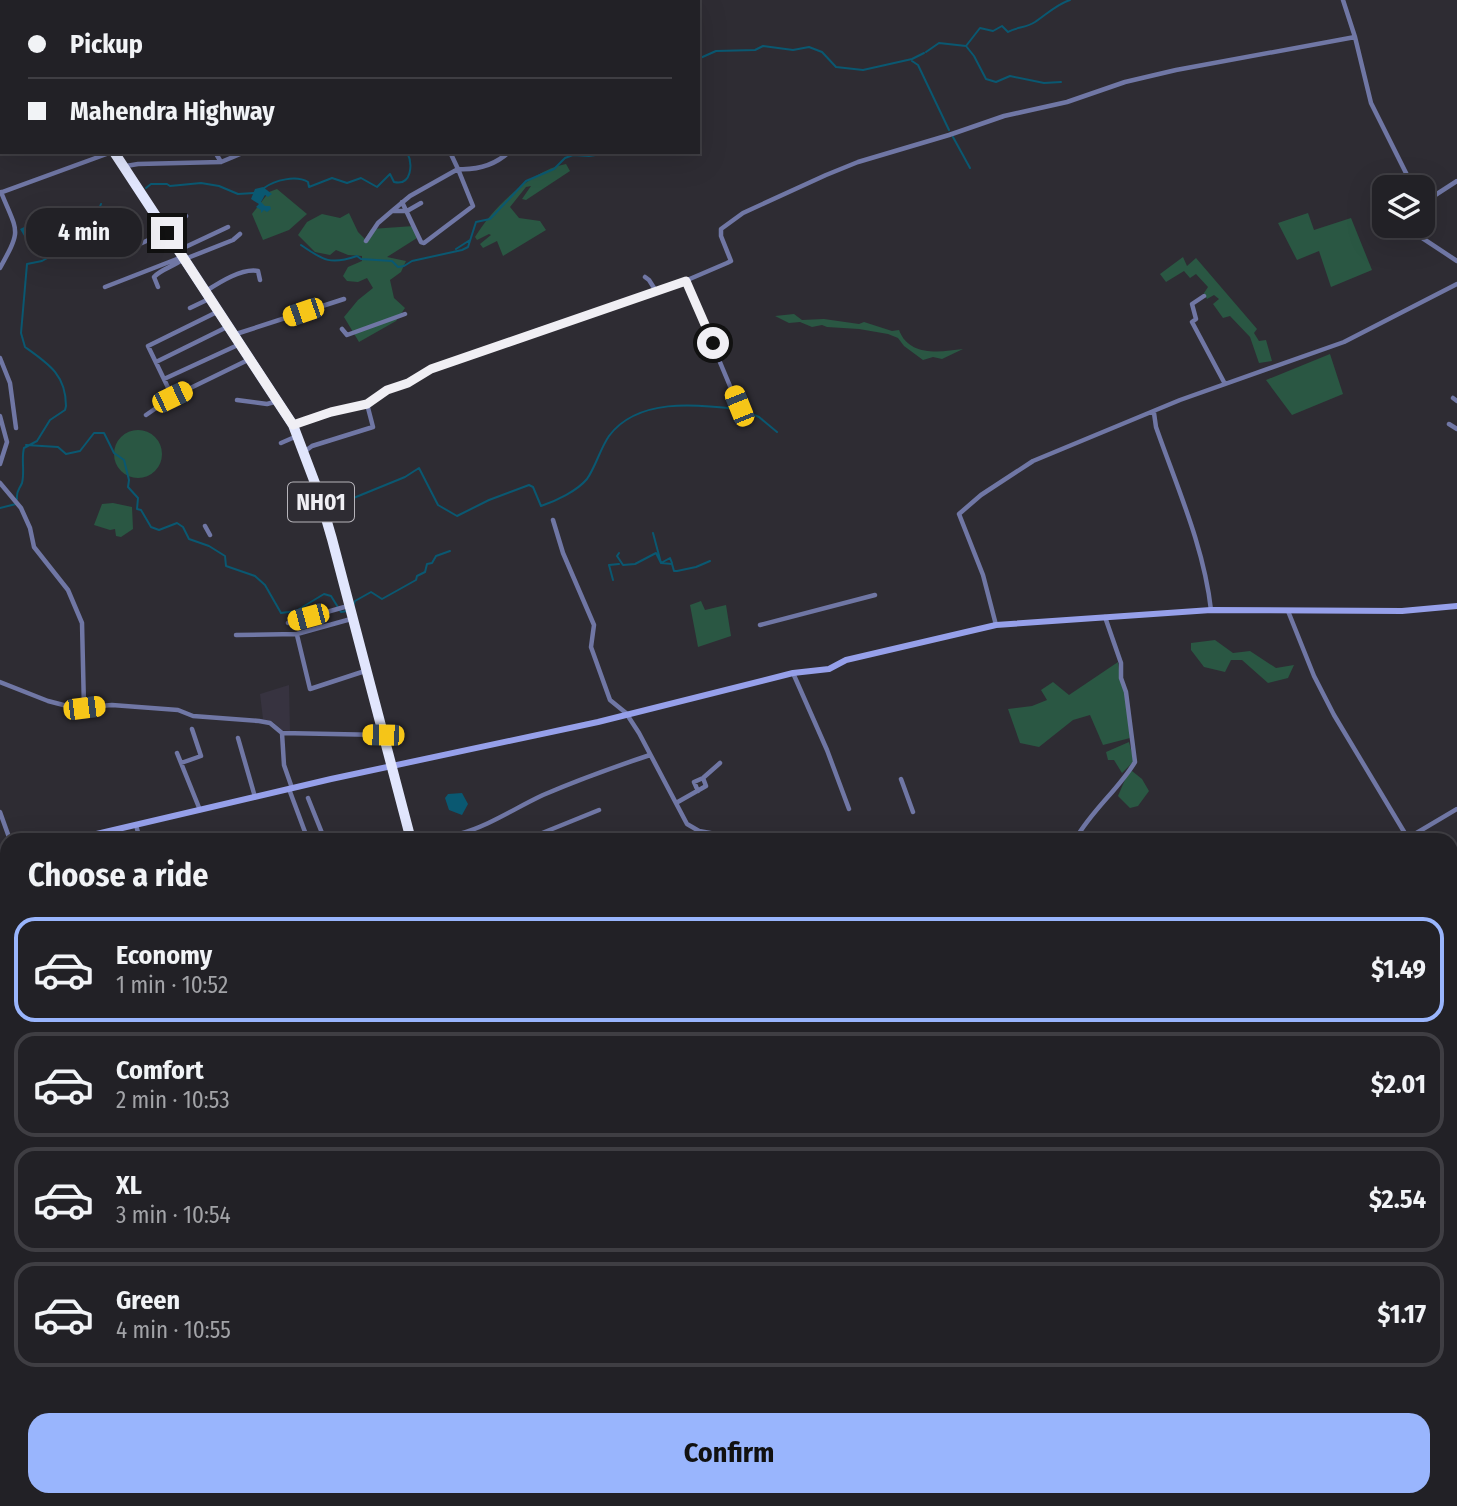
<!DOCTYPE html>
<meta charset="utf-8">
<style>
:root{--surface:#222126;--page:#2a292e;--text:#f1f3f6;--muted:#a2a3a7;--line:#3f3e43;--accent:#99b5fd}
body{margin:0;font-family:"Fira Sans Condensed",sans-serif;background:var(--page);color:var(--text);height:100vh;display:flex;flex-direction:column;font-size:26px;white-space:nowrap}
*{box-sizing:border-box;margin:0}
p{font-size:23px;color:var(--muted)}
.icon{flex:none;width:38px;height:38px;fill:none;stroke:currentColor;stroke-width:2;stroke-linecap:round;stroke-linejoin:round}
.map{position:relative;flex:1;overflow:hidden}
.drawer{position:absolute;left:0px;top:833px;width:1458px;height:674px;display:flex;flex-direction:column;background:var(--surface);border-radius:21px 21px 0 0;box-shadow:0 7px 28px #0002,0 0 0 2px var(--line)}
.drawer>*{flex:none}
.banner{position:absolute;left:0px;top:0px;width:700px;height:154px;box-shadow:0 7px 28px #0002,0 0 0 2px var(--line);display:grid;align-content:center;height:154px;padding:0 28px;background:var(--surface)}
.controls{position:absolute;left:1372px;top:175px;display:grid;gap:14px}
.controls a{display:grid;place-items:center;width:63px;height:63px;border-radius:14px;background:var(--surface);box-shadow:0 7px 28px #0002,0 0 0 2px var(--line);font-size:35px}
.end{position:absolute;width:32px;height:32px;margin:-16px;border:9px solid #f0eff4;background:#111;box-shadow:0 0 0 4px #111}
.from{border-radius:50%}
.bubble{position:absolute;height:49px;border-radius:21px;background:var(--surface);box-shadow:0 7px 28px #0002,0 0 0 2px var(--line);font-size:23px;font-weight:700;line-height:49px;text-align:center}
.car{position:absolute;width:21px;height:42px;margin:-21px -10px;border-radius:9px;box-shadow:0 0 5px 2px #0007;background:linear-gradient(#f5c518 24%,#345 0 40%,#f5c518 0 76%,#345 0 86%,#f5c518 0)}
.banner b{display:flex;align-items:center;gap:24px;height:66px;font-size:26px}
.banner b+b{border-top:2px solid var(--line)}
.banner i{width:18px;height:18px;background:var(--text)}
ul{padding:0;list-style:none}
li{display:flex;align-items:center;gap:21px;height:105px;margin:0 14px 10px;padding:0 14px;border:4px solid var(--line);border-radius:21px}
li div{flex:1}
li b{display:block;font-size:26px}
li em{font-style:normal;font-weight:700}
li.on{border-color:var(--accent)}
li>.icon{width:63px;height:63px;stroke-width:1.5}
h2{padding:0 28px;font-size:32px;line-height:84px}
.primary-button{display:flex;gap:14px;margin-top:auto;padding:14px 28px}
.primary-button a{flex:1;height:80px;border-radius:21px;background:var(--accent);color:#111;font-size:28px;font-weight:700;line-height:80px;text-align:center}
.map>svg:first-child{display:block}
</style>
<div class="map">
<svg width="1457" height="1506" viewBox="0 0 1457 1506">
<rect width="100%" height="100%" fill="#2e2c33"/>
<path fill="#373340" d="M289 685 290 731 282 730 273 722 263 719 260 694Z
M396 1500H585L568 1506H386Z"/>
<path fill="#2a5743" d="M566 164 570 171 526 200 522 199 531 186 526 187 510 207 519 218 540 221 546 230 503 256 497 241 483 248 480 244 491 235 489 234 477 240 475 237C493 207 532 170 566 164Z
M277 189 307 214 289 230 263 240 252 214 269 192Z
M349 213 358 232 365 239 371 229 414 226 417 238 387 257 406 261 401 272 390 280 394 298 405 308 396 321 359 342 344 317 358 300 373 288 367 278 358 282 347 281 343 276 348 267 362 261V256L348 255 336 250 330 255 315 252 298 235 307 222 322 214 340 218Z
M1308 213 1314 230 1351 218 1372 270 1331 287 1319 251 1297 260 1278 223Z
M1183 257 1187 266 1196 258 1257 329 1254 333 1259 341 1266 340 1272 361 1259 363 1250 337 1230 316 1223 318 1213 304 1219 299 1214 295 1207 299 1204 293 1208 287 1196 274 1190 278 1184 271 1166 282 1160 274Z
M794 314 802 320 824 319 859 324 864 322 892 331 899 330C909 357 940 352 963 349L942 359 933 357 923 360 904 346 898 338 888 334 859 329 827 327 822 325 812 327 800 322 789 323 775 316Z
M1330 354 1343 394 1292 415 1266 380Z
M114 454a24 24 0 1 1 48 0a24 24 0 1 1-48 0Z
M113 503 132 507 133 529 121 537 116 536 115 529 110 530 94 525 102 504Z
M701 601 705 610 726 605 731 636 698 647 690 605Z
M1215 640 1233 653 1250 651 1276 668 1294 665 1288 678 1268 683 1242 660H1231L1225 672 1204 667 1191 650V643Z
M1118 662 1120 678 1125 693 1130 738 1103 745 1090 715 1073 720 1039 747 1020 743 1008 709 1032 706 1047 700 1041 690 1053 682 1069 695Z
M1129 742 1134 761 1122 773 1114 760H1108L1106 752Z
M1132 771 1142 779 1149 791 1138 806 1130 808 1118 796 1127 775Z"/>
<path fill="#0a5871" d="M263 187 272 194 268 197 265 195 261 202 265 206H270L271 209 267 212 264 210 261 213V210L256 207 259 204 251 199 255 189Z
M37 221 41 233 27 241 20 229Z
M462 793 468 804 462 815 449 810 445 798 448 794Z"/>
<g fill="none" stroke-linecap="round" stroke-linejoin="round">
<path stroke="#0a5871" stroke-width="2" d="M539 0 540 2
M966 46 974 56 986 79 996 82 1010 76 1044 83 1061 82
M926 52 939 43 966 46 980 28 993 31 1002 26 1008 32C1016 27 1026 28 1035 22 1047 14 1057 4 1070 0
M698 59 716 51 755 50 763 46 793 50 809 47 822 52 836 67 863 70 912 59 924 53
M912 61 918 65 949 130
M953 137 970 168
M146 188 151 184H167L170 186 201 183 219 186 238 194 254 193
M264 188C275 180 296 175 308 182L309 187 332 178 347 183 361 178 377 187 390 174 394 182C412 186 413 164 407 152
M301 245C324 261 331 265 357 256L361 259 392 261 398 267 404 266 412 261 462 250 468 247 476 222 490 219 526 181 554 169 565 158 573 155 589 156 609 153
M456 249 470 240
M742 410 759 417 777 432
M26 445 58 447 66 454 80 451 94 433H104L114 453 124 460 129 480 128 487 138 498 137 509 141 510 151 527 159 530 177 523 183 527 189 539 209 546 225 556 226 566 255 576 265 585 281 613 296 611 324 594 331 596 341 612 347 611
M17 499C16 491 19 490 22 483 25 472 21 459 24 448L37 441 50 420 65 410 66 406C66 375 49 364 25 347L21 333 27 264 42 261 65 248 75 233 97 214 101 204
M0 508 16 504
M329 508 405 477 419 468 438 505 457 516 489 500 529 485 533 487 541 506C556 501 577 491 587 479 596 466 600 449 609 436 637 398 696 404 737 409
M653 533 661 563 670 558 672 563
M619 553 617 556 623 565 635 564 656 553 661 563 672 564 674 571H677L696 567 710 561
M613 580 609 565 619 564
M353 606 355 601 371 592 382 599 416 580 417 576 425 572 427 564 432 563 436 556 450 551"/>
<path stroke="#7077a5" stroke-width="4.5" d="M113 0V2
M192 0V2
M213 0 214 2
M256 0V2
M444 0 445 2
M498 0 499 2
M1343 0 1355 37 1371 103 1413 187
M0 54H2
M215 152 221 162
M126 166 138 164 221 162 245 152
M0 193 112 152
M402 202 421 242 424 243 473 206 458 169C477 170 495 165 509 152
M1423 203 1457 181
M392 211 410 196 458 169 450 152
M1404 226 1457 261
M169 232 175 229 186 216
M366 241 378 223 392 211H407L421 203
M131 248 166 232
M179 250 228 227
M185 259 233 240 240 234
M0 268C22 228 18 234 1 192
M645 277 649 280 656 291
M686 281 740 410
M105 287 182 257
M158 287 154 277C161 269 175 266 183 259
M206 291C220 282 242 268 258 271L260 280
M1204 296 1192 304 1196 319 1192 322 1225 384
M190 308 211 298
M342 329 347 335 405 314
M236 334 344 299
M0 358 10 383 16 428
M156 362 229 326
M164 379 240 344
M1453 398 1457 401
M237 400 267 404 278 401
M171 406 175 402 148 346 219 311
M1154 413 1156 427C1177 487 1204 547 1211 610
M146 415 172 397 250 359
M0 416 7 442 0 464
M295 424 367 404 387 390 408 383 431 369 504 345 536 331 678 284 727 263 731 261 721 236V229L743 213 826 175 858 162 949 135 1004 116 1067 102 1125 82 1176 70 1355 37
M1449 424 1457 429
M281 443 297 436
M304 452 312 446 373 427 367 404
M0 483 21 508 30 528 34 547 68 590 82 623 84 708
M553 520 563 553 594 625 591 647 610 700 626 713 639 733 687 824 699 831 749 840
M205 526 210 535
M1288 611 1314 676 1334 715 1409 840
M288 623 348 606
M760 625 875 595
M996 625 983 575 959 514 981 495 1033 461 1180 400 1344 342 1457 284
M236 635 297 634 351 619
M297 635 310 689 365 671
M793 673 827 750 849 809
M0 682 48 701 75 708 112 705 178 710 193 716 259 721 270 723 282 733 382 735
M282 733 284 765 292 788
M238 738 255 797
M177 753 200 810
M181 763 201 756 192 729
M901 779 913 812
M289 789 308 840
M698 791 694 782 703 778 720 763
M308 798 322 833
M676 803 706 786 703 778
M0 812 10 840
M136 825 140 840
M459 834C489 826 515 808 543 795 578 780 614 767 650 755
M1408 838 1457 809
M525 840 599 810
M1075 840C1091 811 1118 790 1135 762L1126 692 1121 678V663L1105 617
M1451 904 1457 908
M0 955 7 981
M0 1082 7 1078
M0 1157 7 1161
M1451 1201 1457 1199
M1454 1389 1457 1404
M1451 1462 1457 1455
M139 1500 142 1506
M199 1500 204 1506
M339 1500 342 1506
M1090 1500 1092 1503
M1352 1500 1355 1506
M1397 1500 1399 1506
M1044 1502 1045 1500
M101 1506 115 1500
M212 1506 223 1500
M623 1506 636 1500
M673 1506 676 1500
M851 1506 861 1500
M1331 1506 1347 1500"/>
<path stroke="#96a0ea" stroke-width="6" d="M71 840 331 779 598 722 793 673 829 669 846 660 996 625 1211 610 1402 611 1457 606
M0 857 7 855"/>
<path stroke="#e1e6fd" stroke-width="10" d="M15 0 16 2
M114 152 293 425 318 491 332 539 411 840
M900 1500 906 1506"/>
</g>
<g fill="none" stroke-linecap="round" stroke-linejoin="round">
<path stroke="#f0eff4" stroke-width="9" d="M167 233 293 425 331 412 367 404 387 390 408 383 431 369 686 281 713 343"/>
</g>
<g text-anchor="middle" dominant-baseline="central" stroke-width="5" stroke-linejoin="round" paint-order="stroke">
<rect fill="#2e2c33" stroke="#b6b4ba" stroke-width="2" x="288" y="482.5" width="66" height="39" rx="5"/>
<g font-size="23" font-weight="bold" fill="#f0eff4">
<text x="321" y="502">NH01</text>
</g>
</g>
</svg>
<div class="controls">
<a><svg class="icon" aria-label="layers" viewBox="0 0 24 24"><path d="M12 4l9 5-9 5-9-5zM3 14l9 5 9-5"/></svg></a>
</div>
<i class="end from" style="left:713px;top:343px"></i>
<i class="end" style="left:167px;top:233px"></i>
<div class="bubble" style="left:26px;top:208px;width:116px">4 min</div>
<i class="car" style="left:303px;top:312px;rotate:251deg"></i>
<i class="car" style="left:172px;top:397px;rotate:64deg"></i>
<i class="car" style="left:739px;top:406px;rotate:338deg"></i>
<i class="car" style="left:308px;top:617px;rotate:255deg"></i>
<i class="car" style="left:84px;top:708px;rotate:83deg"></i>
<i class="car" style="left:383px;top:735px;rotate:271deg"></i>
<div class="banner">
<b><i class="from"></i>Pickup</b>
<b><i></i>Mahendra Highway</b>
</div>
<section class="drawer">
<h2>Choose a ride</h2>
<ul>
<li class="on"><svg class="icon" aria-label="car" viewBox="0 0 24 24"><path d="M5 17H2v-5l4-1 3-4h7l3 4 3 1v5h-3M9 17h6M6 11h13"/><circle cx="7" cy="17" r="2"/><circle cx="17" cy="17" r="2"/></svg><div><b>Economy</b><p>1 min · 10:52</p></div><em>$1.49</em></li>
<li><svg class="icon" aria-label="car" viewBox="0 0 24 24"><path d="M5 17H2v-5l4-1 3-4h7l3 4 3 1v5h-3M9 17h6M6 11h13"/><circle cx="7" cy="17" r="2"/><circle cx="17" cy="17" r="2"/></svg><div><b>Comfort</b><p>2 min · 10:53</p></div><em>$2.01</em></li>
<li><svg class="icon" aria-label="car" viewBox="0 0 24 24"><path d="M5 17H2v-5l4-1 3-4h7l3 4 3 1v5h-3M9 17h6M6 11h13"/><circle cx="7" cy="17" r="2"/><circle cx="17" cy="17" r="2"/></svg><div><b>XL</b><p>3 min · 10:54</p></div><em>$2.54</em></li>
<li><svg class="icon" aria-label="car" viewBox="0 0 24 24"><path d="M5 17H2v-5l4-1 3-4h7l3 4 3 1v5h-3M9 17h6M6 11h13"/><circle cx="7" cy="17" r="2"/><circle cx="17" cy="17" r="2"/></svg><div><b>Green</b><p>4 min · 10:55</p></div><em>$1.17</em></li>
</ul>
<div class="primary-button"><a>Confirm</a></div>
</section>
</div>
